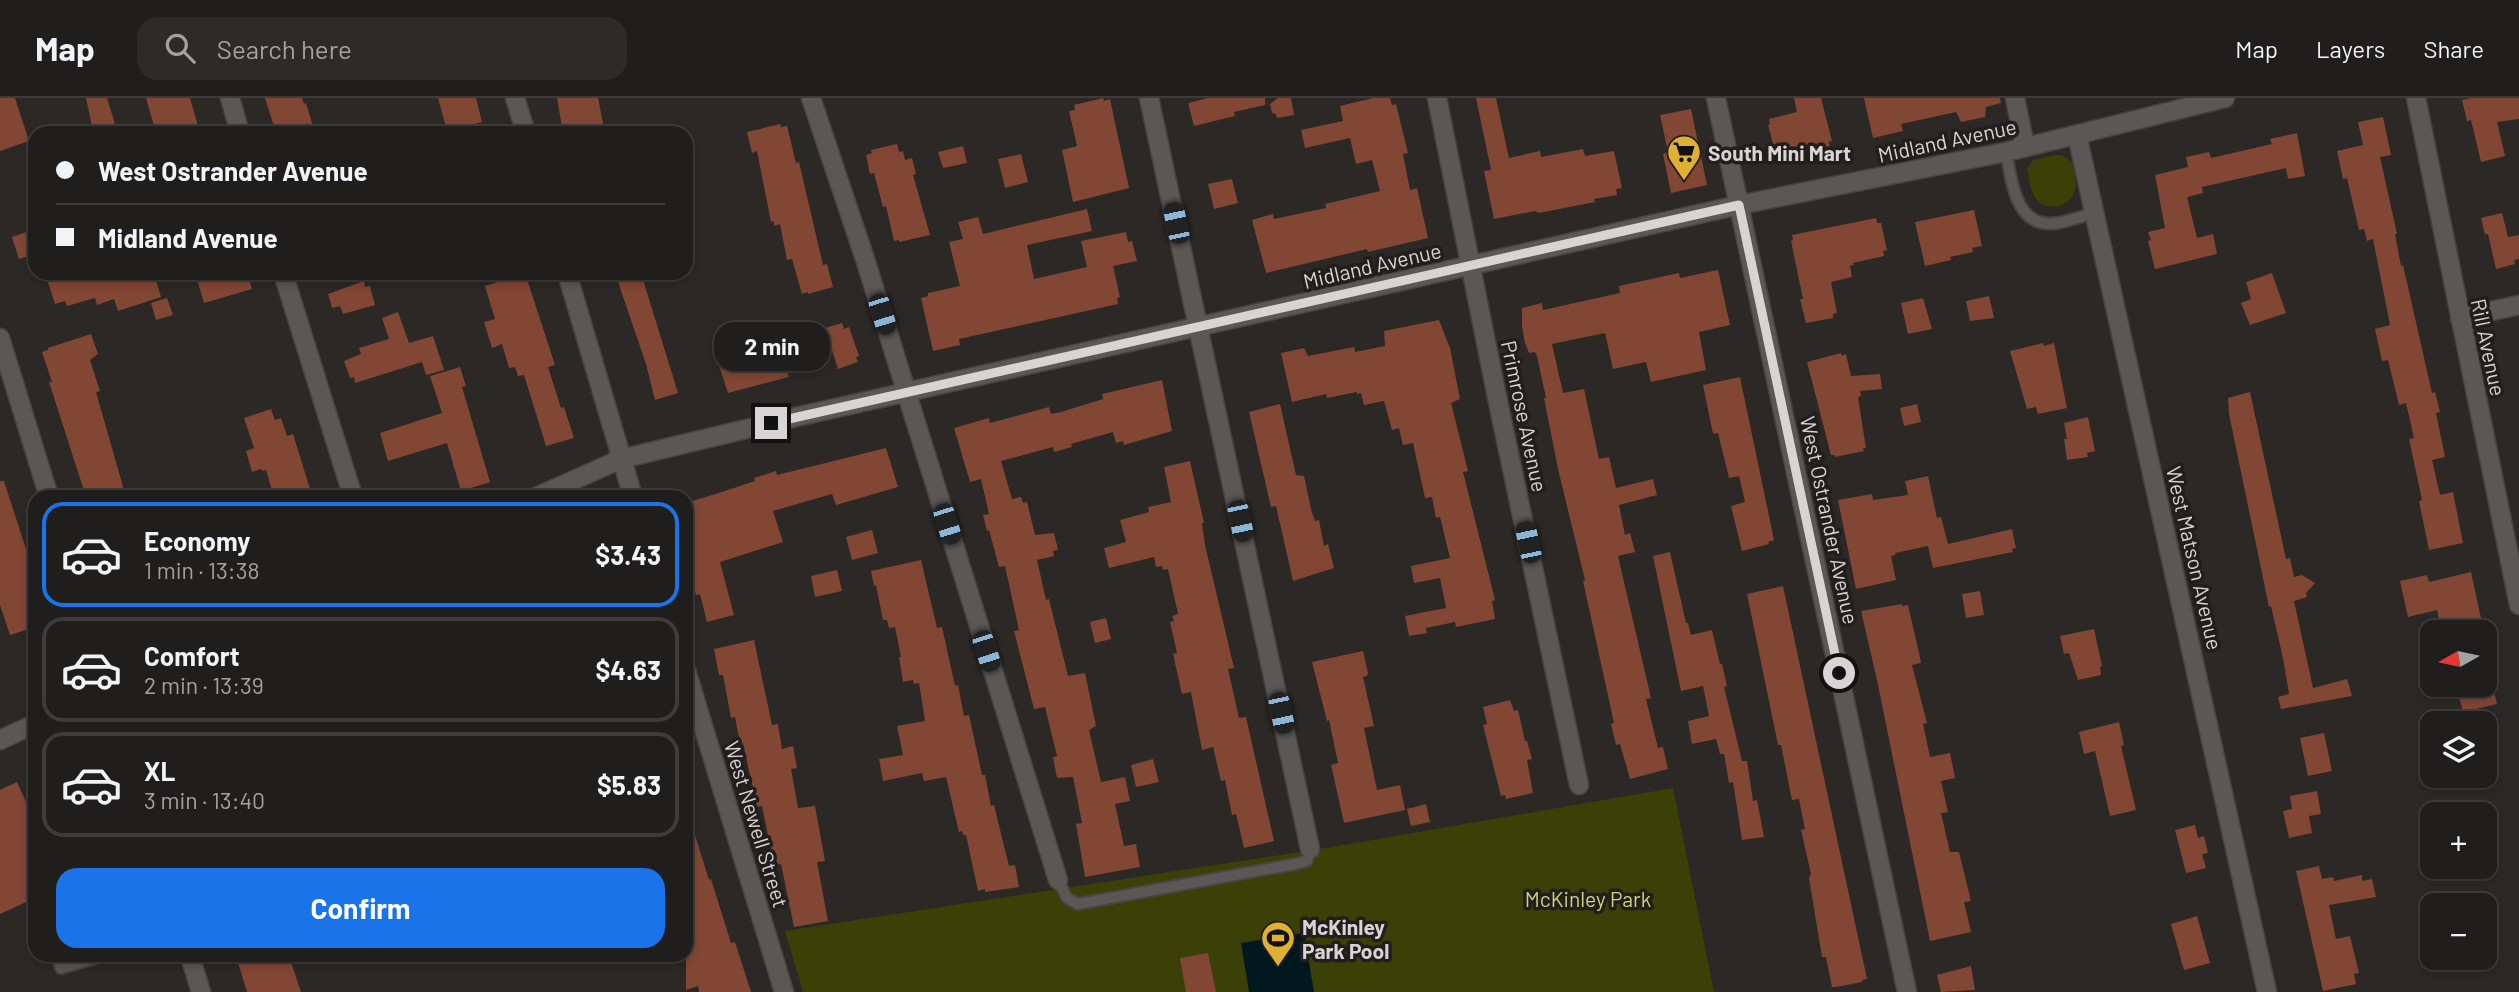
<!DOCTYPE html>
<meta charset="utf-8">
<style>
:root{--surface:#201e1c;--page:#2d2b29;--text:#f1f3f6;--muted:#a2a2a3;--line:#3d3c3b;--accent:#1a73e8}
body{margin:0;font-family:Barlow,sans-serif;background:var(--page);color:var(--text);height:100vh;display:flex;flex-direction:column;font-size:26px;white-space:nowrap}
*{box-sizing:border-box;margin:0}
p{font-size:23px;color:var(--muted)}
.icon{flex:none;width:38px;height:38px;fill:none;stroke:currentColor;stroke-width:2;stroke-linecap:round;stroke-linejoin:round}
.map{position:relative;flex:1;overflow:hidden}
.details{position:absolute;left:28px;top:392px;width:665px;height:472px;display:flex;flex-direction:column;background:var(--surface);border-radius:21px;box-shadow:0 4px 10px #0003,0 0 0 2px var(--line)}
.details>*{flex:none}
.guide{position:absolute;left:28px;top:28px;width:665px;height:154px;border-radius:21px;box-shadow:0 4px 10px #0003,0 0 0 2px var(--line);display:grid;align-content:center;height:154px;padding:0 28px;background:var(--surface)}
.needle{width:46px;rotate:261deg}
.fabs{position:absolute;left:2420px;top:522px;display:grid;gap:14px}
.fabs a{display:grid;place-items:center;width:77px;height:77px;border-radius:14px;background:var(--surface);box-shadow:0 4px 10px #0003,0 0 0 2px var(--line);font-size:35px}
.end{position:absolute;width:32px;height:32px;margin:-16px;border:9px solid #d7d4d3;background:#111;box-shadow:0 0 0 4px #111}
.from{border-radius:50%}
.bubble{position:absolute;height:49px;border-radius:21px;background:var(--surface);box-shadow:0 4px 10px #0003,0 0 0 2px var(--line);font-size:23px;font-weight:700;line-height:49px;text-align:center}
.car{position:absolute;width:21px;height:42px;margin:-21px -10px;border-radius:9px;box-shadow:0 0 5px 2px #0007;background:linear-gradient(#222 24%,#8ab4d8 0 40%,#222 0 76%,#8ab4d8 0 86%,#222 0)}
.guide b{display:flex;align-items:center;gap:24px;height:66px;font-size:26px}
.guide b+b{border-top:2px solid var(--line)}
.guide i{width:18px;height:18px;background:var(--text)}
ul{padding:12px 0 0;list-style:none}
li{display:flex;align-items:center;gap:21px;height:105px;margin:0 14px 10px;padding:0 14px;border:4px solid var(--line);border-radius:21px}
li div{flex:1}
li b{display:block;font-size:26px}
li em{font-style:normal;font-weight:700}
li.active{border-color:var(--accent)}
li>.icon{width:63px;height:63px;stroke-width:1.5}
.cta{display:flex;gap:14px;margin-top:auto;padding:14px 28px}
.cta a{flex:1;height:80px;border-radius:21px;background:var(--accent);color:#fff;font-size:28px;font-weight:700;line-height:80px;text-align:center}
header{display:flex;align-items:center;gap:42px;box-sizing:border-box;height:98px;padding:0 35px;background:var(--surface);border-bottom:2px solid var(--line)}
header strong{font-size:33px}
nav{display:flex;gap:38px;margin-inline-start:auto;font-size:24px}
.search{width:490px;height:63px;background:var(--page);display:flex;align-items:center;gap:18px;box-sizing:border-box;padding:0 24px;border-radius:21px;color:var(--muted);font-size:26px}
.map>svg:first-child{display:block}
</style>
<header>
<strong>Map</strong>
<div class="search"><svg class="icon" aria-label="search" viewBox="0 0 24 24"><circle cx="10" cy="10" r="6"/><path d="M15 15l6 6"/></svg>Search here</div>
<nav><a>Map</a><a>Layers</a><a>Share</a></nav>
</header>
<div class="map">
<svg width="2519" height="894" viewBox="0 0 2519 894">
<rect width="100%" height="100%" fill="#2b2826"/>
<path fill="#3b4006" d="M2055 57H2062L2072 64C2074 73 2077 82 2075 91 2072 108 2049 115 2037 102 2030 94 2029 80 2027 70L2033 62Z
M1673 690 1714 894H803L785 833 1326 750Z"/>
<path fill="#011820" d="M1304 835 1314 894H1249L1241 845Z"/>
<path fill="#824634" d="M0 0H15L29 43 0 53Z
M86 0H107L115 26 93 33Z
M146 0H190L200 35H156Z
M265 0H302L304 6 306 5 315 35H276Z
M438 0H476L482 24 452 33 450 28 446 29Z
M557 0H598L605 35H563Z
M1103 0 1104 3 1110 1 1129 90 1073 104 1062 52 1077 48 1069 13 1075 12 1074 7Z
M1208 0H1265V7L1234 14 1235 18 1194 28 1188 5Z
M1278 0H1291L1294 17 1277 20 1276 16 1272 15 1270 6Z
M1373 0H1390L1392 7 1396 6 1408 55 1403 56 1410 92 1417 90 1428 140 1368 154 1367 151 1266 175 1252 122 1273 116 1274 121 1326 110 1325 106 1380 93 1372 62 1356 66 1350 40 1305 50 1301 32 1343 23 1340 8Z
M1476 0H1496L1509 60 1540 53 1541 59 1583 51 1585 58 1614 53 1622 90 1616 91 1617 97 1594 101 1595 104 1539 115 1535 113 1494 121 1484 73 1491 72Z
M1794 0H1821L1832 43 1828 44 1830 48 1779 61 1778 57H1776L1768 27 1770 26 1769 21 1797 14Z
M1864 0H2000L2001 5 1986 9 1985 19 1961 24 1956 14 1901 26 1903 33 1873 40Z
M2471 0H2519V21L2497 24 2505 58 2481 64 2471 22 2467 23 2462 2Z
M1691 11 1707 87 1671 95 1663 56 1668 54 1660 17Z
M2383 19 2391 57 2380 59 2397 136H2395L2401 168 2403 167 2432 295 2435 294 2440 314 2436 315 2445 359 2432 362 2440 397 2453 394 2463 445 2429 452 2419 403 2422 402 2409 341 2414 340 2406 305 2399 307 2388 262 2382 263 2375 231 2390 227 2373 141 2367 143 2364 131 2359 132 2347 80 2343 81 2337 53 2363 47 2358 24Z
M780 26 781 29 787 28 796 65 799 64 823 167 827 166 833 189 808 196V194L802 196 792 161 787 162 780 126 774 128V123L771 124 757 53 752 55 747 34Z
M2297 35 2305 78 2288 81 2286 70 2202 89 2203 95 2187 99 2197 140 2213 136 2217 156 2155 171 2148 143 2151 142 2148 134 2165 130 2155 77 2188 69 2186 59 2209 54 2211 60 2272 46 2270 41Z
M897 46 899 54 903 53 905 62 912 60 916 76 913 77 930 137 899 144V142L894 143 886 108 883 109 874 75 870 76 866 57 872 55 871 52Z
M963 48 967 65 943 70 938 54Z
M1021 56 1028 84 1005 90 998 61Z
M1232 81 1238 105 1214 111 1208 86Z
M1087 111 1092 133 1027 147 1034 181 1087 169 1081 143 1126 134 1128 144 1132 143 1137 163 1113 168 1120 199 1117 200 1118 206 959 241 960 247 933 253 921 200 928 198V195L960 188 949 144 963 141 958 124 978 119 983 136Z
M1974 112 1982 148 1972 150 1973 154 1950 159 1951 162 1925 168 1915 124Z
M2502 115 2508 139 2519 137V161L2514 162 2515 166 2496 171 2488 136H2485L2481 120Z
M1876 120 1877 125H1881L1887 152 1883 153 1884 158 1853 165 1854 167 1850 168 1852 179 1831 184 1837 215 1833 216V220L1806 225 1800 201H1803L1791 143 1793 142 1792 137Z
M35 131V156L19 161 12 139Z
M1718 172 1730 227 1699 234 1706 272 1651 284 1646 264 1613 271 1605 235 1552 246 1563 295 1584 291 1599 361 1609 359 1616 390 1653 381 1657 397 1619 407 1625 437 1630 435 1635 454 1618 458 1651 600 1646 601 1658 650 1663 649 1668 671 1630 681 1620 646 1616 647 1611 626 1614 625 1583 483 1585 482 1558 371 1544 300H1546L1537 258 1535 254 1529 255 1525 245 1522 228V210L1542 205 1543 212 1620 195 1619 188 1679 175 1680 180Z
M45 175H154L161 199 118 213 114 201 97 207 95 200 67 208 65 203 55 206Z
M217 175H247L252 191 204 205 197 181Z
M525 175 555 267 548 269 561 310 564 309 574 340 546 348 524 277 518 278 515 269 509 270 502 246 492 250 484 224 495 221 485 188Z
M615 175H641L678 295 655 302 646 266Z
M2272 175 2286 215 2250 227 2241 205 2251 201 2246 184Z
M364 183 365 189 370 188 375 207 343 216 340 208 332 210 328 196Z
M1989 198 1994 220 1970 223 1966 203Z
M167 200 173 217 156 222 151 205Z
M1923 200 1932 231 1908 236 1901 205Z
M398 214 409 245 433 238 444 272 426 277 422 264 355 285 354 279 350 280 344 263 361 256 359 250 389 241 382 220Z
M1439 222 1450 250 1460 301 1451 305 1468 373 1463 374 1495 502 1492 503 1495 521 1456 529 1455 524 1426 530 1427 535 1409 538 1405 518 1446 510 1440 480 1414 485 1411 468 1450 460 1440 419 1436 420 1432 399 1425 400 1413 345 1403 347 1399 330 1392 332 1384 303 1364 307 1361 295 1357 296V294L1327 300 1326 296 1292 304 1281 255 1304 250 1308 258 1354 249 1355 254 1385 248 1384 233Z
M842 225 844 231 849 229 859 258 856 259 858 264 838 271 825 230Z
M91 236 98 256 90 262 100 293 96 294 126 399H86L49 284H52L42 254 48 252V250Z
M777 242 789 279 728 295 714 252 737 245 740 254Z
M2043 245 2044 248 2054 245 2067 310 2038 316 2036 309 2027 311 2010 253Z
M1841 255 1842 258 1846 256 1851 278 1880 276 1882 291 1860 293 1861 298 1858 299 1866 350H1863L1864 353 1835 359V357H1831L1807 264Z
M460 269 466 288 462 289 490 384 461 393 447 345 388 363 380 335 442 315 430 278Z
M1740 279 1774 442 1768 444 1769 446 1742 453 1731 408 1745 404 1739 378 1729 380 1718 335 1713 336 1703 287Z
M1162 282 1172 333 1124 347 1123 343 1116 345 1113 334 1071 346 1072 349 1054 354 1053 349 1001 363 1012 401 1021 399 1023 405 1027 404 1035 437 1054 435 1058 452 1053 453 1054 458 1037 462 1046 502 1049 501 1068 578 1085 575 1096 628 1089 632 1101 684 1125 679 1130 703 1115 706 1124 748 1136 746 1140 769 1085 779 1076 726 1082 725 1073 679 1057 680 1053 659 1057 658 1045 609 1034 611 1014 533 1019 532 1005 468 999 469 989 432 987 433 983 417 989 416 981 381 970 384 954 330 989 320 990 325 1049 309 1051 316 1061 314 1103 301 1102 296Z
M2250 294 2286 461 2290 460 2294 479 2302 477 2315 485 2306 495 2307 499 2294 503 2313 590 2347 581 2352 598 2281 611 2278 599 2289 596 2283 560 2271 508 2269 509 2229 316 2228 300Z
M1280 306 1296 377 1304 378 1312 415 1315 423 1319 422 1324 448 1328 446 1334 470 1293 483 1276 408 1271 409 1249 314Z
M1917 306 1921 324 1904 328 1900 310Z
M271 311 275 322 281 320 287 338 293 336 311 394 305 396 306 399H274L266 372 263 373 261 371 252 374 246 353 254 350 244 320Z
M2088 319 2095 353 2087 355 2088 359 2067 362 2064 341H2067L2064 325Z
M886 350 898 389 836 407 832 396 773 413 783 444 720 464 734 517 707 524 700 496 696 497 686 462V405L722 394 755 383 754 380 776 373 777 377Z
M1190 363 1204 425H1202L1205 447 1234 570 1228 571 1239 620 1246 619 1274 743 1244 750 1236 716 1232 717 1225 682 1221 683 1213 649 1202 652 1191 594 1182 596 1173 556 1177 555 1170 524 1174 523 1172 518 1178 516 1168 471 1163 472 1162 468 1156 469 1154 459 1109 470 1104 450 1126 444 1120 422 1149 414 1148 409 1171 404 1164 369Z
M1928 378 1937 420 1941 419 1948 446 2012 431 2016 450 2012 451 2013 454 1933 470 1928 448 1895 455V457L1891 458 1896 482 1856 491 1838 402 1872 396 1873 402 1908 397 1905 383Z
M0 383H4L35 479V529L10 537 0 507Z
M872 432 878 455 852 462 846 439Z
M1670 454 1686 525H1688L1691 537 1712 532 1720 566H1722L1727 588 1724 589 1742 663H1747L1753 703 1757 702 1764 739 1742 742 1733 684 1729 685 1724 656H1720L1716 641 1692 646 1688 623 1709 618 1703 588 1681 593 1653 458Z
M921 462 937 530 942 529 955 588 958 587 964 618 969 617 982 677H985L991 708 994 707 1009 768 1015 767 1019 789 985 794V791L978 793 966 737H963L962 733 959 734 946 679 924 683 922 675 883 683 879 661 903 657 897 628 925 623 919 585 914 586 913 582 903 584 899 559H901L895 529 889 530 887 522H883L876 487 874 488 871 473Z
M837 472 842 493 815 499 811 478Z
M2471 474 2484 534H2452L2451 528 2441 531 2437 512 2408 519 2400 483 2427 477 2429 484Z
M1783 488 1867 881 1862 882V884L1836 889H1832L1826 859H1822L1809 780 1811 776 1801 732 1805 731 1799 701 1792 702 1781 647H1778L1747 496Z
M1980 493 1984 517 1966 520 1962 496Z
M1902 506V508L1908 507 1920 559 1921 565 1912 567 1927 625 1923 626 1930 659 1950 655 1955 680 1941 683 1948 714 1941 715 1950 754H1959L1971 803 1964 804 1971 834 1930 843 1877 582 1861 513Z
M1106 520 1111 541 1095 545 1090 524Z
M2094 531 2102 568 2100 569 2101 577 2078 582 2069 555 2064 556 2060 538Z
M754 542 772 627 778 626 782 651 793 648 797 670 791 671 798 710 815 708 825 763 817 764 828 823 794 829 781 766 774 767 762 708 757 709 743 645 740 646 735 619 731 620 723 577H719L714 551Z
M1363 553 1368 575 1367 578 1363 579 1374 628 1364 630 1377 692 1400 687 1405 712 1344 725 1331 667 1338 665 1329 622 1327 623 1312 564Z
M2456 586H2492L2497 606 2463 614Z
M1510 602 1514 613 1518 612 1525 643H1527L1532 661 1527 662 1533 695 1506 701 1505 697 1501 698 1491 659 1483 627 1487 626 1483 609Z
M2119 624 2124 647 2121 648 2136 712 2110 718 2095 653 2084 656 2079 634Z
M2324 635 2332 673 2308 678 2300 640Z
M1153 661 1159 684 1136 689 1131 667Z
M17 684 35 724V800L0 816V692Z
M2317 693 2321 716 2309 718 2312 735 2289 740 2283 713 2292 711 2290 698Z
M1426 706 1430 724 1411 728 1407 711Z
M690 721 709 782 711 781 731 845 735 844 751 894H699L698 888 686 892V722Z
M2195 727 2198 740 2204 738 2208 755 2202 756 2206 770 2186 775 2175 732Z
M2319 768 2322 781 2333 779 2334 783 2362 777V783L2372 781 2376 799 2329 807 2336 841 2350 838 2359 875 2354 876 2356 886 2323 893 2296 773Z
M2197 818 2210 865 2184 872 2171 826Z
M1208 855 1216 894H1186L1180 860Z
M236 858H289L301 894H247Z
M1971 868 1975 892 1941 894 1937 877Z"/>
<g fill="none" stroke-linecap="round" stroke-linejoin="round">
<g stroke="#474442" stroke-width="14">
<path id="lane" d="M2006 54C2012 84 2015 131 2057 125 2070 123 2082 118 2095 115
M1058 782 1067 800 1078 806 1295 766 1307 763 1310 751
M57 858 61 870 102 858"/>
</g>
<g stroke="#474442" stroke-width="21">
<path id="street" d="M230 0 240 35
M515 0 526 35
M811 0 866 164 1058 782
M1149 0 1310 751
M1437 0 1499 309 1579 687
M1716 0 1907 894
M2015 0 2025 49
M2416 0 2519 507
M2077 37 2267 894
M283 175 353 399
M567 175 633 399
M2460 220 2519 207
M0 240 49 399
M686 572 784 894
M190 858 201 894"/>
</g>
<g stroke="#474442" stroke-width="21">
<path id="secondary" d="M536 399 621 361 796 319 1739 107 2006 54 2225 0
M0 642 35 626"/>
</g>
<use href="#lane" stroke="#5b5755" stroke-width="10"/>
<use href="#street" stroke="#5b5755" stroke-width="18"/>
<use href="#secondary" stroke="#5b5755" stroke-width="18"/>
</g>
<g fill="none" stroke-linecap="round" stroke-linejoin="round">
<path stroke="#d7d4d3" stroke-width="9" d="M771 325 1739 107 1839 575"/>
</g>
<defs>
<g id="supermarket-pin" transform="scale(1.75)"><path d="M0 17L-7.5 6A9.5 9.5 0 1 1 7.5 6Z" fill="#dfb034" stroke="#221e1d"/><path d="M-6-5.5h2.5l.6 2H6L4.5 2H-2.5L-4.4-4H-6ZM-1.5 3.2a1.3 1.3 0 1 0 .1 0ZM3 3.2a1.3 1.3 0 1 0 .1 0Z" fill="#111"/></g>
<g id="stadium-pin" transform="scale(1.75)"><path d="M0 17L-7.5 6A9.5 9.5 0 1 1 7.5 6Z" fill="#dfb034" stroke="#221e1d"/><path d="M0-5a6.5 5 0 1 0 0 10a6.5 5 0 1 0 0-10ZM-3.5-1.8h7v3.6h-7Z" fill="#111"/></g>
</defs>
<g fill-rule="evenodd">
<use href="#supermarket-pin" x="1684" y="54"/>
<use href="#stadium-pin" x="1278" y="840"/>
</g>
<g text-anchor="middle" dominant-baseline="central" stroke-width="7" stroke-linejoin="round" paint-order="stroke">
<g font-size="21" fill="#d7d4d3" stroke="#221e1d">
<text transform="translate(1947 42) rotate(-12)">Midland Avenue</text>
<text transform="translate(1372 167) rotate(-13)">Midland Avenue</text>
<text transform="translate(2489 249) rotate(78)">Rill Avenue</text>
<text transform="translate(1525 318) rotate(78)">Primrose Avenue</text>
<text transform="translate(1830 422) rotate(78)">West Ostrander Avenue</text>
<text transform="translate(2195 460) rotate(77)">West Matson Avenue</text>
<text transform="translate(757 726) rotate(73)">West Newell Street</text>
</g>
<g font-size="21" font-weight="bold" fill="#d7d4d3" stroke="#221e1d" text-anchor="start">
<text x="1708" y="54">South Mini Mart</text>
<text x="1302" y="828">McKinley<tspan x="1302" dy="24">Park Pool</tspan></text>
</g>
<g font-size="21" fill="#c9d67a" stroke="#221e1d">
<text x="1588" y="800">McKinley Park</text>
</g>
</g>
</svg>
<div class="fabs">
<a><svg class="needle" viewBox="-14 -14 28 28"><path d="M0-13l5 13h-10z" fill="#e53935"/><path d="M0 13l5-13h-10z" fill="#a2a2a3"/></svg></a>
<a><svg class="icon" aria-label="layers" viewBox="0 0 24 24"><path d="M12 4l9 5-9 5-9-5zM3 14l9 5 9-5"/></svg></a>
<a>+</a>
<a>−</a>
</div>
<i class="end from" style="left:1839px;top:575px"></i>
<i class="end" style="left:771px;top:325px"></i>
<div class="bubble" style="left:714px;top:224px;width:116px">2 min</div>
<i class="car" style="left:1176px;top:125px;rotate:348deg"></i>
<i class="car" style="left:882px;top:216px;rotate:163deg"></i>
<i class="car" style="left:1240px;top:423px;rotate:168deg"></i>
<i class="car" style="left:947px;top:426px;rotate:163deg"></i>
<i class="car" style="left:1528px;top:444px;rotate:348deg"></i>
<i class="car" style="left:986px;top:553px;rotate:162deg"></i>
<i class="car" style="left:1281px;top:615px;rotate:168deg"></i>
<div class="guide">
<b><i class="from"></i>West Ostrander Avenue</b>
<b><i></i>Midland Avenue</b>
</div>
<section class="details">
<ul>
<li class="active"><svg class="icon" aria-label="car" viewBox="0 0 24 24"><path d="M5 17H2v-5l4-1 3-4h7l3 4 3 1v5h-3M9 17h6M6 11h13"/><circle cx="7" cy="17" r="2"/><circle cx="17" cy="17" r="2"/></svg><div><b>Economy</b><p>1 min · 13:38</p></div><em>$3.43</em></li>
<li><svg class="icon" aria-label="car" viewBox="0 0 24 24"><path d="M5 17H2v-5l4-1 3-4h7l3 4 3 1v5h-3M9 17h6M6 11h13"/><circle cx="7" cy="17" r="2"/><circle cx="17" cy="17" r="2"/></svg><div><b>Comfort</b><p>2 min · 13:39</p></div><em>$4.63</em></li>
<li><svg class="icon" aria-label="car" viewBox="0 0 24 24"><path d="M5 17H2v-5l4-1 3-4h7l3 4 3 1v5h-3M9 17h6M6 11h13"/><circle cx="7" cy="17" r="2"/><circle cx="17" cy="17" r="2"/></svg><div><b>XL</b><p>3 min · 13:40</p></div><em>$5.83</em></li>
</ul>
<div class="cta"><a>Confirm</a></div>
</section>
</div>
